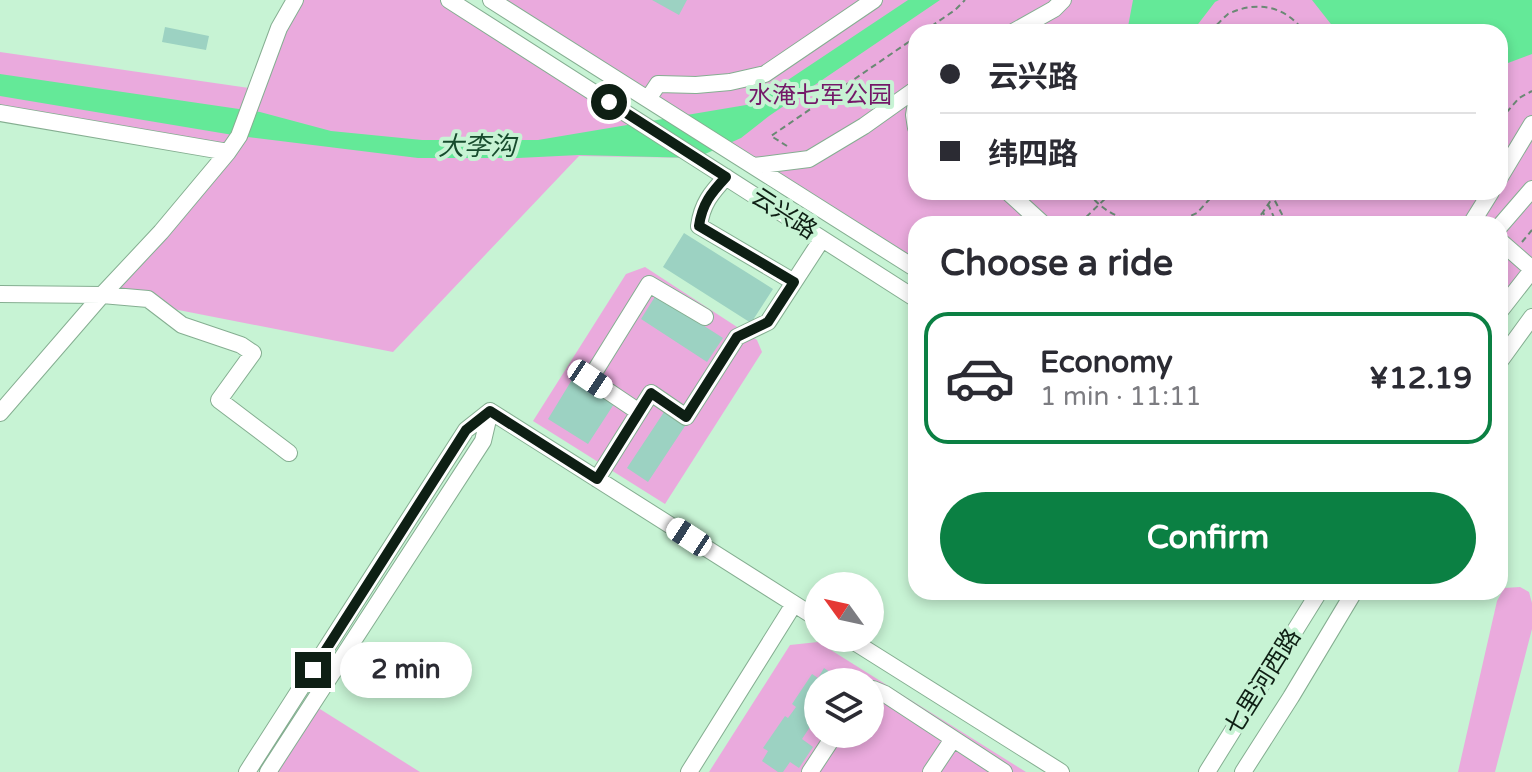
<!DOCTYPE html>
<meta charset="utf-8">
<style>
:root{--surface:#fff;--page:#f2f2f3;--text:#2b2b33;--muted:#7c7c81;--line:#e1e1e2;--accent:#0b8043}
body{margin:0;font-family:"Varela Round","Noto Sans SC",sans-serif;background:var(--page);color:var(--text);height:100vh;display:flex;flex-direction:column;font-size:30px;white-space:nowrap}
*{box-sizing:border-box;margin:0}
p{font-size:26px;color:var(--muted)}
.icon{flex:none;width:44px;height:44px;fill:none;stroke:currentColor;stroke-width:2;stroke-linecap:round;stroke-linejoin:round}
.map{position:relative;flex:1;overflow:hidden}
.side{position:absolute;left:908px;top:216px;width:600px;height:384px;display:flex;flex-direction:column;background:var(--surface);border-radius:24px;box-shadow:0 4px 12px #0003}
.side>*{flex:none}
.banner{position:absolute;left:908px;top:24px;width:600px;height:176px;border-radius:24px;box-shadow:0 4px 12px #0003;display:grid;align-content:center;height:176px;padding:0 32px;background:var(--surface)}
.needle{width:52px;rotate:303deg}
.tools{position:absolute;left:804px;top:572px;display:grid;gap:16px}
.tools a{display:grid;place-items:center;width:80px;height:80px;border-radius:50%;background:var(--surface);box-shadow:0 4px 12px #0003;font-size:40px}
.end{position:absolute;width:36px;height:36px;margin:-18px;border:10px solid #0e1f14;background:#fff;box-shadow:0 0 0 4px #fff}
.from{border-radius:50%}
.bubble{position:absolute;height:56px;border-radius:28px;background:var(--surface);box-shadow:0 4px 12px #0003;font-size:26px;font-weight:700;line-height:56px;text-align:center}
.car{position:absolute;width:24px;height:48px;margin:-24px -12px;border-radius:10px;box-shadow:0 0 6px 2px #0007;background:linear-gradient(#fff 24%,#345 0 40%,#fff 0 76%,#345 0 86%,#fff 0)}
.banner b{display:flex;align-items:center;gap:28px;height:76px;font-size:30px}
.banner b+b{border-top:2px solid var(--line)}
.banner i{width:20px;height:20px;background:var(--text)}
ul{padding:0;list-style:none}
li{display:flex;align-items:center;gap:24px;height:132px;margin:0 16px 12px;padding:0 16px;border:4px solid transparent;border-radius:24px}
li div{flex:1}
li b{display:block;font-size:30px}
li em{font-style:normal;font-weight:700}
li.on{border-color:var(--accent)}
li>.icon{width:72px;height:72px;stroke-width:1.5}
h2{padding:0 32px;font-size:36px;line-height:96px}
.cta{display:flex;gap:16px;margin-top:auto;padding:16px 32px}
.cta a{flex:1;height:92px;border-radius:48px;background:var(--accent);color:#fff;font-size:32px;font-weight:700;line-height:92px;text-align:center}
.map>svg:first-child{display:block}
</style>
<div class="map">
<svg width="1532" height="772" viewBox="0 0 1532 772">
<rect width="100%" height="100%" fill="#c7f3d4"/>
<path fill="#eaaadd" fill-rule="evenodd" d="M295 0H449L696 158 579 156 393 352 102 295 228 152 0 111V52L256 89Z
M491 0H1532V270L1500 311V224H916V269ZM916 32H1500V192H916Z
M645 267 757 340 762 352 665 504 533 421 626 274Z
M1520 587 1529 592 1532 603V629L1495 772H1458L1497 601 1504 588Z
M818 642 1026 772H709L790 645ZM818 682H870V734H818Z
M312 704 420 772H268Z"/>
<path fill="#64e998" d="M908 0H940L769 116 741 138 696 158 579 155 518 158H418L239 136 0 96V74L260 112 331 131 422 140H538L752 104Z
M1133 0H1219L1215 2 1192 32H1127Z
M1312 0H1532V54L1500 66V32H1335L1334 28Z"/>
<path fill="#9cd2c2" d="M652 0H687L679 15Z
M165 27 209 36 206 50 162 42Z
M684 233 773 289 751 323 663 267Z
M656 295 723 338 707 362 641 319Z
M573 378 614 404 588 444 548 419Z
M664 412 685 426 648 482 627 468Z
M824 668 845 682H818V715L802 739 813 747 799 768 790 762 783 772H778L762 761 768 751 763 748 785 716 788 718 796 707 792 704 812 674 818 678Z"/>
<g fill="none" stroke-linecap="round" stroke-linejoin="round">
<g stroke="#85ae91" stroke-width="18">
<path id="minor" d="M449 0 916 299
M491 0 916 269
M1013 32 1054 9 1063 0
M648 99 658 84 696 85 730 82 765 74 874 0
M916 103 914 115 916 128
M0 113 228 152
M754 166 809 159 864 126 916 89
M726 177C711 193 702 204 699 226L794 282
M1500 177 1532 124
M1008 192 1043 224
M1471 224 1491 192
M1500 226 1532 189
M1500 241 1532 269
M0 294 102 295 161 232 228 152 239 136 279 28 295 0
M1500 311 1532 270
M1500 361 1532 317
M490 411 818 619
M639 412 651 393 686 417 737 337 768 322 822 239
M0 413 102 295 148 299 182 325 241 345 253 353 219 400 289 453
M597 479 639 412 590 379 649 284 705 317
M848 638 1061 772
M870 691 873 689 885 694 1004 772
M247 772 466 430 490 411
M268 772 483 441 490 411
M689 772 794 604
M810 772 835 734
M931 772 953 739
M1207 772 1319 592
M1243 772 1291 697 1354 592"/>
</g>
<path stroke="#6a8974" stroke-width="2" stroke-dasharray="6 4" stroke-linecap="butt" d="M923 32 955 10 965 0
M1210 32C1216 26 1222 19 1228 14 1257 0 1286 6 1304 32
M1500 120 1519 98 1532 91
M787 146 771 136 916 37
M1088 192C1102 211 1117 217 1139 224
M1276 192 1273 197 1287 224
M1287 192 1297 197 1306 192
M1268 204 1277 224
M1255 223 1263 212
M1079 224 1112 192
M1163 224 1172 223
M1173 224 1197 213 1216 192
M1268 224 1263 212 1273 197
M1522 242 1532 230"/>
<use href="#minor" stroke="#fff" stroke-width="16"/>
</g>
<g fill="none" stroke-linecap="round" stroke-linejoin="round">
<path stroke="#0e1f14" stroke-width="10" d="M313 670 466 430 490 411 597 479 651 393 686 417 737 337 768 322 794 282 699 226C702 204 711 193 726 177L609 102"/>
</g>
<g text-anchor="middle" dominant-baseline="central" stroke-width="8" stroke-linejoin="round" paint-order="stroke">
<g font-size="24" fill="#741868" stroke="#c7f3d4">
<text x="820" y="95">水淹七军公园</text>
</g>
<g font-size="24" fill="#0e1f14" stroke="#c7f3d4">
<text transform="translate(784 214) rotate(33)">云兴路</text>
<text transform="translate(1263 682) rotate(-58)">七里河西路</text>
</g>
<g font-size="26" font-style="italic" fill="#174c2d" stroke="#c7f3d4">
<text x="477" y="146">大李沟</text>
</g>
</g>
</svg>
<div class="tools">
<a><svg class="needle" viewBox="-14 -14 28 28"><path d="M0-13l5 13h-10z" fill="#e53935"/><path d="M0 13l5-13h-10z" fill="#7c7c81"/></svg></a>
<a><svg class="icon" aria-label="layers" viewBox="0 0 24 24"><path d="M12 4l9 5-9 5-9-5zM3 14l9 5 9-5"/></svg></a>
</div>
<i class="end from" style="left:609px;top:102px"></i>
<i class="end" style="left:313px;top:670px"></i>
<div class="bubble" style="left:340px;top:642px;width:132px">2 min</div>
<i class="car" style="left:590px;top:379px;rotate:124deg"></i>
<i class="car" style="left:689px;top:537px;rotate:303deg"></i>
<div class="banner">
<b><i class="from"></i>云兴路</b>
<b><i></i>纬四路</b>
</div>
<section class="side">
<h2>Choose a ride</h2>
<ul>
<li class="on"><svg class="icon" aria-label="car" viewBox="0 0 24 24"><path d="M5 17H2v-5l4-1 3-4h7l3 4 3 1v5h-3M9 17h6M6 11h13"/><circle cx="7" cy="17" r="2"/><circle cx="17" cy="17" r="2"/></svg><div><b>Economy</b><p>1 min · 11:11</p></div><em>¥12.19</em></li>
</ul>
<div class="cta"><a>Confirm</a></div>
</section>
</div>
